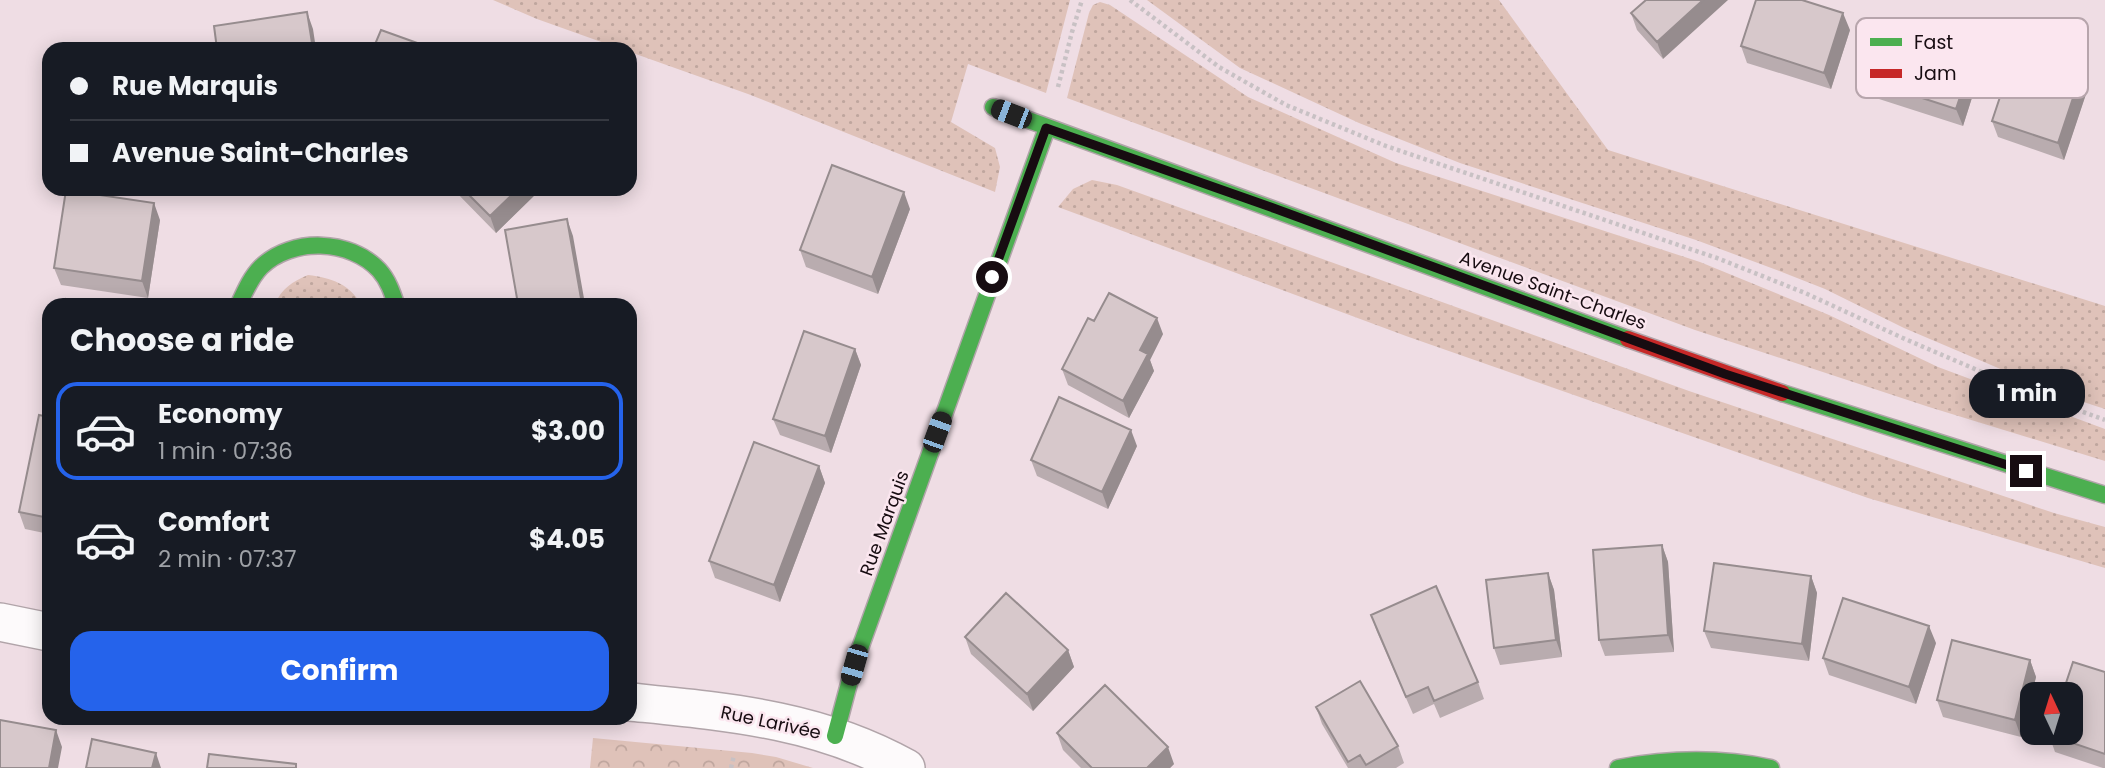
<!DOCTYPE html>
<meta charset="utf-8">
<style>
:root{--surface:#171b24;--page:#242831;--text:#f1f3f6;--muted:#9ea1a6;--line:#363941;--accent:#2563eb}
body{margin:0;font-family:Poppins,sans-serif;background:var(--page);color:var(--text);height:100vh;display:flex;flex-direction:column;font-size:26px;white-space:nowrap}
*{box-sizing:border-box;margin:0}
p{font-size:23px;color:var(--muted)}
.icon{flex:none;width:38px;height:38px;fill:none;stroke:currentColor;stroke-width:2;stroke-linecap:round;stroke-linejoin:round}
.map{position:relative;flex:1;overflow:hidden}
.panel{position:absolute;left:42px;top:298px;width:595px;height:427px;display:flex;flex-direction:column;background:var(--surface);border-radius:21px;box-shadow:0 4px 18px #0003}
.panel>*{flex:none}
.hud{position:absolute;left:42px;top:42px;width:595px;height:154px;border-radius:21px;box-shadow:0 4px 18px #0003;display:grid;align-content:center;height:154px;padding:0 28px;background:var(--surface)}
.needle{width:46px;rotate:356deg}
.controls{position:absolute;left:2020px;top:682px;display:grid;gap:14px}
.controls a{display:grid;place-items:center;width:63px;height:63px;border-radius:14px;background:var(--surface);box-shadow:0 4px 18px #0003;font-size:35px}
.end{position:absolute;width:32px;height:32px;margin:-16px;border:9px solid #170c11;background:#fff;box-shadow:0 0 0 4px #fff}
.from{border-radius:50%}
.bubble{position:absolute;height:49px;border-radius:21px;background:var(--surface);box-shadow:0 4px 18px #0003;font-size:23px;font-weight:700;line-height:49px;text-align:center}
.car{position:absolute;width:21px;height:42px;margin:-21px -10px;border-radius:9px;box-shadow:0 0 5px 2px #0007;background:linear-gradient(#222 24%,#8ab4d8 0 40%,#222 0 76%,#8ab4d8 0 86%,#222 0)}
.hud b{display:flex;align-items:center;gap:24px;height:66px;font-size:26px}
.hud b+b{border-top:2px solid var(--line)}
.hud i{width:18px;height:18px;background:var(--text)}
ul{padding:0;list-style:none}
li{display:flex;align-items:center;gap:21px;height:98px;margin:0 14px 10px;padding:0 14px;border:4px solid transparent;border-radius:21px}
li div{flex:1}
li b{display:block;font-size:26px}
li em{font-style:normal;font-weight:700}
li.on{border-color:var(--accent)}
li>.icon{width:63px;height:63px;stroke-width:1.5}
h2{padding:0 28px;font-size:32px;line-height:84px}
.primary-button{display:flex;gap:14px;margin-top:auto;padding:14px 28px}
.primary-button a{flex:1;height:80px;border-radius:21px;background:var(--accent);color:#fff;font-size:28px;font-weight:700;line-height:80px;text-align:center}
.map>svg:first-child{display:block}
</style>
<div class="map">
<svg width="2105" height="768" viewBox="0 0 2105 768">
<defs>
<pattern id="grass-dots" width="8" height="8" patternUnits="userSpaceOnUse" patternTransform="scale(1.75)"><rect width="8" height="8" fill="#dfc2b9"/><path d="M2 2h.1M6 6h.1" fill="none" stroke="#bfa69e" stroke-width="1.8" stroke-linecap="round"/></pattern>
<pattern id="park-crowns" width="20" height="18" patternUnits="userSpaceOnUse" patternTransform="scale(1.75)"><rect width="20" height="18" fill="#dfc2b9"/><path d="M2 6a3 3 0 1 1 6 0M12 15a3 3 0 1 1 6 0" fill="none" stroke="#bfa69e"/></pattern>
</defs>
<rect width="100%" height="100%" fill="#efdde4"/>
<path fill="url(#grass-dots)" d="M493 0H1070L1046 93 968 64 951 122 995 148 1000 167 995 192 748 94 630 52V49H621L537 19Z
M1147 0H1499L1608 150 2105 306V409L2059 394 1904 328 1825 289 1774 269 1696 240 1460 163 1359 123 1240 68Z
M1100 2 1110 5 1248 97 1396 163 1700 262 1829 315 1938 367 2105 429V461L1929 407 1695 330 1067 98 1089 13 1093 5Z
M1092 180 1117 185 1689 391 2054 513 2105 527V568L1868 498 1406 336 1058 207 1073 189Z
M308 275C332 278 349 284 361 304H275C282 288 292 282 308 275Z"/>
<path fill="url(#park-crowns)" d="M593 738 752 753 776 757 813 768H590Z"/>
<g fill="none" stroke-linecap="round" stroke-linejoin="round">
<g stroke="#b1a4a9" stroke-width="40">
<path id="street" d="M0 622 49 632
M630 702C728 712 818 719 906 768"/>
</g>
<g stroke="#b1a4a9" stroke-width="19">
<path id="fast" d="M993 107 1628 339
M239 304C245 291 251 277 261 267 292 237 350 239 379 270 388 280 392 292 396 304
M1782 393 2105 495
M835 736 854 665 1047 128
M1618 768C1670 758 1719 757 1771 768"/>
</g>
<g stroke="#b1a4a9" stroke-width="19">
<path id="jam" d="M1628 339 1782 393"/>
</g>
<path stroke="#c8c1c4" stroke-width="4.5" stroke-dasharray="3.5 3.5" stroke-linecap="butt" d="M1130 0 1219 67 1286 105 1386 146 1717 258 1805 293 1905 339 2026 391 2105 420
M1058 87 1072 32 1082 0
M731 768 734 755"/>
<use href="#street" stroke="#fdfafb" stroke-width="37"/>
<use href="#fast" stroke="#4caf50" stroke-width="16"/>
<use href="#jam" stroke="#c62828" stroke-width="16"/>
</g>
<path fill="#b9acaf" d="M1646 0 1663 59 1637 30 1631 13Z
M1850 30 1831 89 1747 63 1741 46Z
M1983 63 1963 126 1879 99 1873 82Z
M2087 91 2064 160 1998 137 1992 121Z
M453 189H541L496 233Z
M910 209 878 294 806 267 800 250Z
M160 220 148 298 61 285 54 268Z
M1094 321 1163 334 1150 360 1154 371 1129 418 1068 385 1062 369Z
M855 349 861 365 831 453 780 435 773 419Z
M49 417V534L25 529 19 512Z
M1137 446 1108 509 1037 476 1031 460Z
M819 466 825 483 780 602 715 578 709 561Z
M1662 545 1668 562 1674 652 1605 656 1599 640Z
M1548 573 1554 590 1562 657 1500 665 1494 648Z
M1811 576 1817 593 1809 661 1711 648 1704 631Z
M1371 615 1478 682 1484 699 1440 718 1434 704 1413 714 1377 632Z
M965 637 1068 650 1074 667 1033 711 971 654Z
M1936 643 1916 704 1829 675 1823 658Z
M2030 660 2036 677 2021 737 1943 717 1937 700Z
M2105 672V768H2103L2055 752 2049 735Z
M1316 707 1398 746 1404 763 1396 768H1348L1322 724Z
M1057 733 1174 764 1170 768H1081L1063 750Z"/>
<path fill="#968c8e" d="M1703 0H1728L1663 59 1657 42Z
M307 12 313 29 316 49H313Z
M1843 13 1850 30 1831 89 1824 73Z
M1977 46 1983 63 1963 126 1956 109Z
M2081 74 2087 91 2064 160 2058 143Z
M163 189H170L165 194Z
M518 189H541L496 233 490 216Z
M904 192 910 209 878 294 872 277Z
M154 203 160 220 148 298 142 281Z
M567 219 573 236 585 304H582Z
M1157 318 1163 334 1150 360 1154 371 1129 418 1123 401 1140 350Z
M855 349 861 365 831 453 825 436Z
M1131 430 1137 446 1108 509 1102 492Z
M819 466 825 483 780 602 774 585Z
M1662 545 1668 562 1674 652 1668 635Z
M1548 573 1554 590 1562 657 1556 640Z
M1811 576 1817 593 1809 661 1802 644Z
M1929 626 1936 643 1916 704 1909 687Z
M1068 650 1074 667 1033 711 1027 694Z
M2030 660 2036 677 2021 737 2015 720Z
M56 730 62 747 58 768H49Z
M1168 747 1174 764 1170 768H1147Z
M156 753 161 768H152Z"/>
<path fill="#d7c8cb" stroke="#968c8e" stroke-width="2" d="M1646 0H1703L1657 42 1631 13Z
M1756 0H1802L1843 13 1824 73 1741 46Z
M307 12 313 49H217L214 26Z
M1893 19 1977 46 1956 109 1873 82Z
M381 30 434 49H373Z
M2015 52 2081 74 2058 143 1992 121Z
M832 165 904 192 872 277 800 250Z
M463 189H518L490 216Z
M66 190 154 203 142 281 54 268Z
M567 219 582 304H518L505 230Z
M1109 293 1157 318 1140 350 1148 354 1123 401 1062 369 1088 318 1094 321Z
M66 299 94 304H65Z
M804 331 855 349 825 436 773 419Z
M1059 397 1131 430 1102 492 1031 460Z
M39 415 49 417V518L19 512Z
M754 442 819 466 774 585 709 561Z
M1662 545 1668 635 1599 640 1593 550Z
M1714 563 1811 576 1802 644 1704 631Z
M1548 573 1556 640 1494 648 1486 580Z
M1436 586 1478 682 1434 701 1428 687 1406 697 1371 615Z
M1006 593 1068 650 1027 694 965 637Z
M1843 598 1929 626 1909 687 1823 658Z
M1952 640 2030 660 2015 720 1937 700Z
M2073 662 2105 672V754L2049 735V733H2070V695H2062Z
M1360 681 1398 746 1366 765 1360 755 1348 762 1316 707Z
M1105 685 1168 747 1147 768H1092L1057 733Z
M0 720 56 730 49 768H0Z
M92 739 156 753 152 768H86Z
M209 754 296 764V768H207Z"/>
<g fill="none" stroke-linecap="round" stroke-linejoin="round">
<path stroke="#170c11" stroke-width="9" d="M992 277 1046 128 1276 209 1725 374 2026 471"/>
</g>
<g text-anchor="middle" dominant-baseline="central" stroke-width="5" stroke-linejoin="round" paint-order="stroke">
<g font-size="18" fill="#170c11" stroke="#fbe6ef">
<text transform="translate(1553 290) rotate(20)">Avenue Saint-Charles</text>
<text transform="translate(884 523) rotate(-70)">Rue Marquis</text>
<text transform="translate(771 722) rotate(12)">Rue Larivée</text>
</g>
</g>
<rect x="1856" y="18" width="232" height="80" rx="10" fill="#fbe6ef" stroke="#b7a5ac" stroke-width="2"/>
<rect x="1870" y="38" width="32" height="8" fill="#4caf50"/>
<rect x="1870" y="69" width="32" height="9" fill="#c62828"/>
<g font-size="19" fill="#170c11">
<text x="1914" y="49">Fast</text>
<text x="1914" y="80">Jam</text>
</g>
</svg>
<div class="controls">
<a><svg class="needle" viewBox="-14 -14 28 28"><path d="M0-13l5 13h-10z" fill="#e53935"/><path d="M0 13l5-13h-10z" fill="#9ea1a6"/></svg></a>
</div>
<i class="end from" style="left:992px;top:277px"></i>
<i class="end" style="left:2026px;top:471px"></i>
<div class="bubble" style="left:1969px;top:369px;width:116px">1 min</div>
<i class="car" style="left:1011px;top:114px;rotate:291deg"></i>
<i class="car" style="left:937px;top:432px;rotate:20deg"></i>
<i class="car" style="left:854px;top:665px;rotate:196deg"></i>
<div class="hud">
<b><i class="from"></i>Rue Marquis</b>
<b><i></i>Avenue Saint-Charles</b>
</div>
<section class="panel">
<h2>Choose a ride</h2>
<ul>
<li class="on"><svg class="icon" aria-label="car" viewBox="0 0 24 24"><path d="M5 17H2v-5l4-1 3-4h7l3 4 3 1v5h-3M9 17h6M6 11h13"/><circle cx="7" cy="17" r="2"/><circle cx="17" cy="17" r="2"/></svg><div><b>Economy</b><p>1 min · 07:36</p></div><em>$3.00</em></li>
<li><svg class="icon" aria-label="car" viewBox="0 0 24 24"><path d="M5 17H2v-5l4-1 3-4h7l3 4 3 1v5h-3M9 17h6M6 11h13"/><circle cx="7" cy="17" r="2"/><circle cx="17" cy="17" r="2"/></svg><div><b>Comfort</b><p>2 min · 07:37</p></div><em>$4.05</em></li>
</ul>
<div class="primary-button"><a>Confirm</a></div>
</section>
</div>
